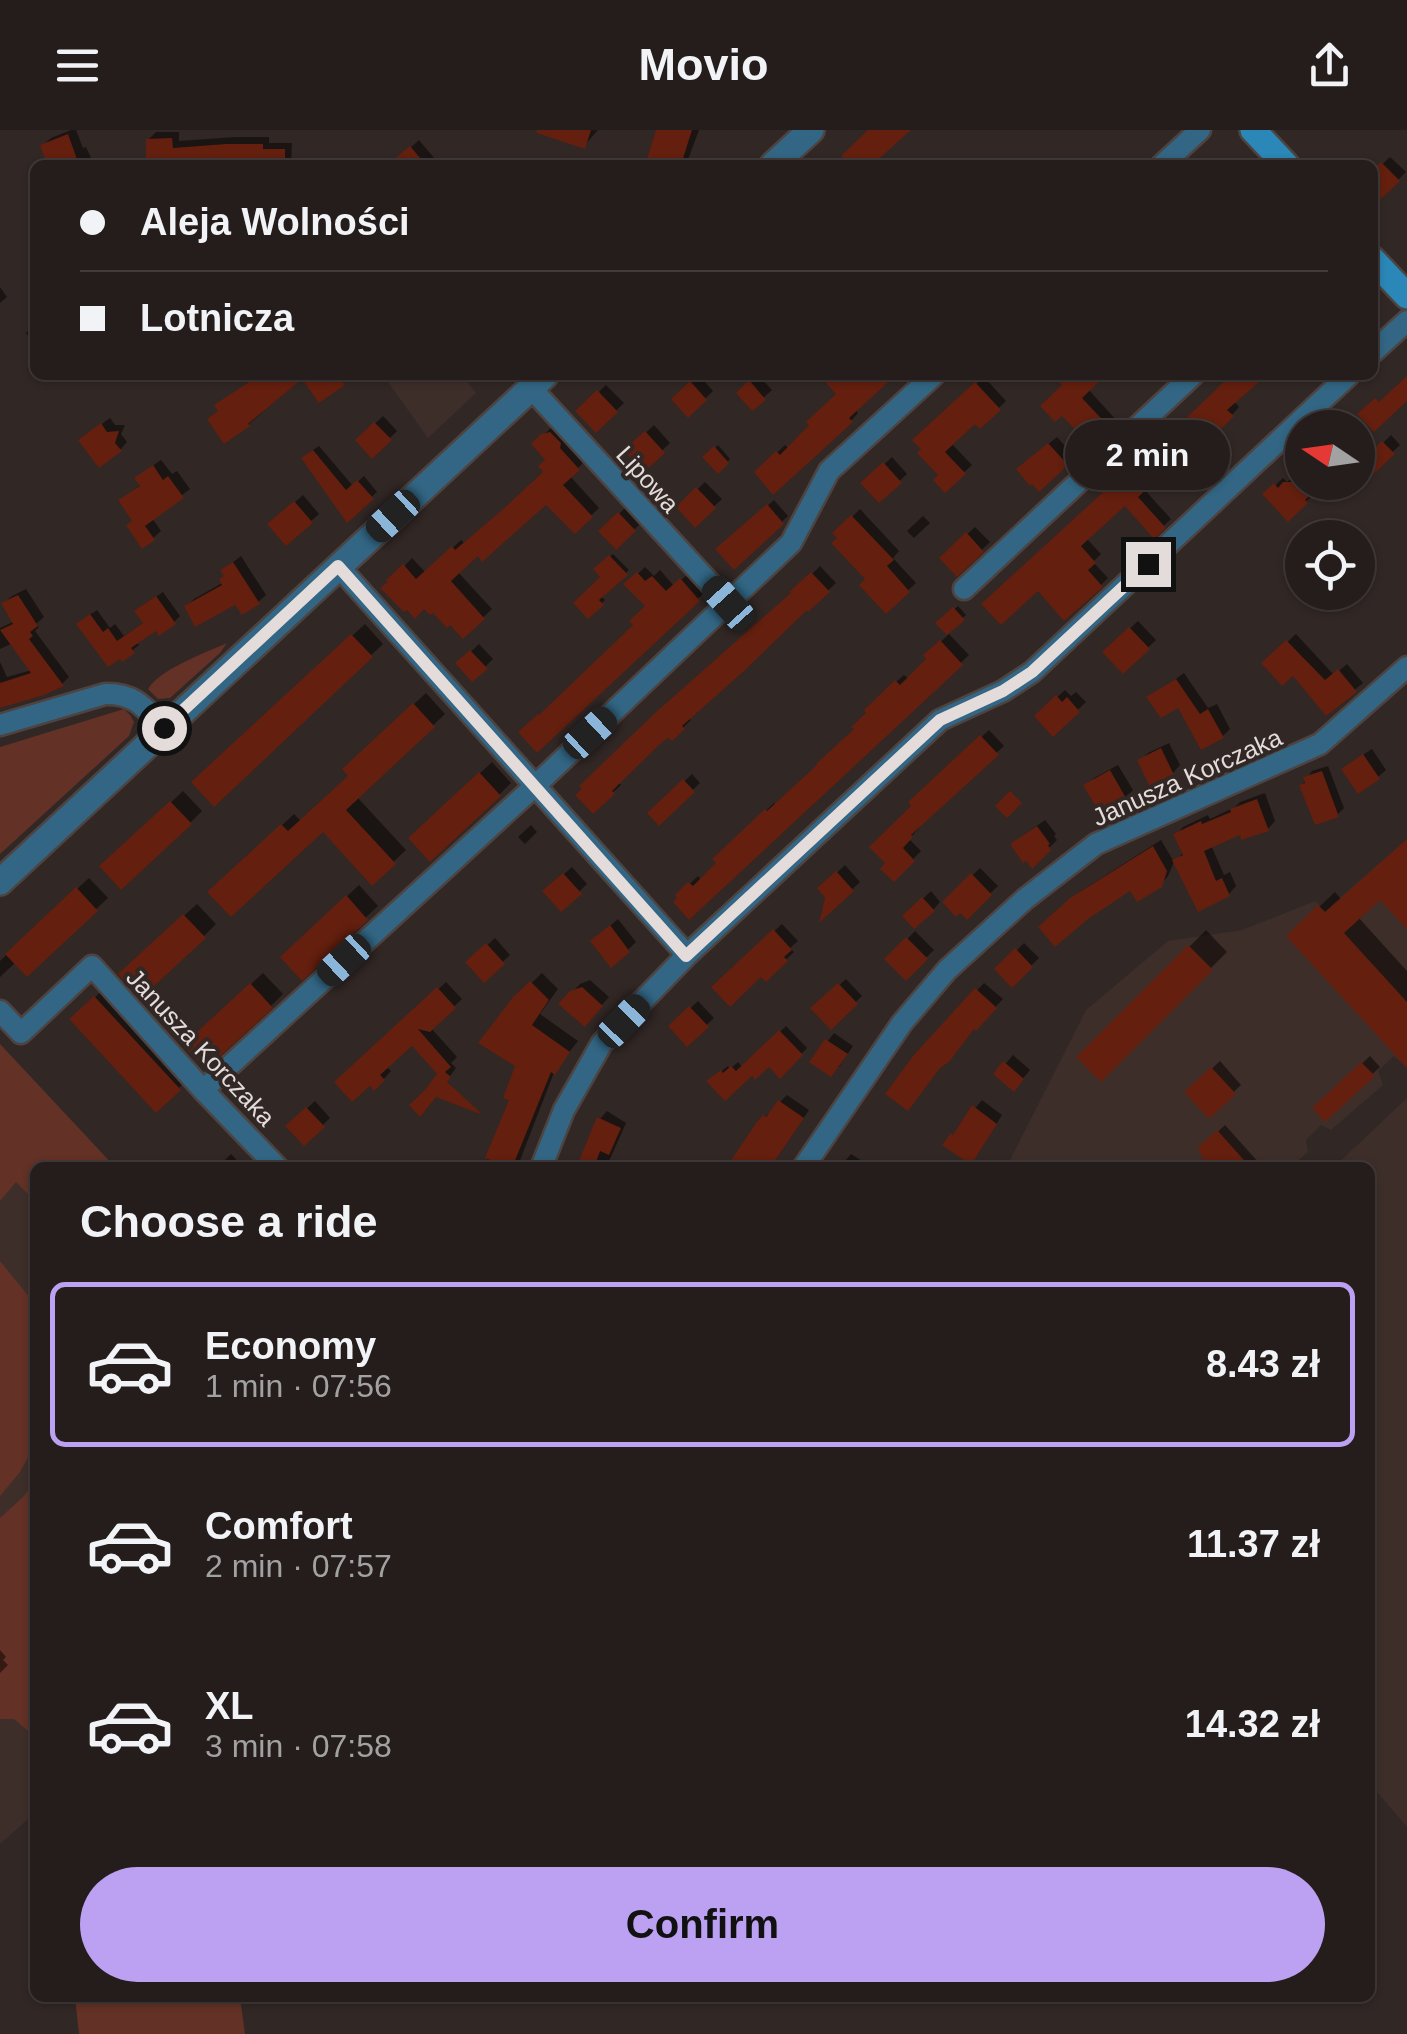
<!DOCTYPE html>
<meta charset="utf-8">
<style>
:root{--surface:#251d1c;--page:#312a29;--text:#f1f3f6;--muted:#a3a2a3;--line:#423b3b;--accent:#bca0f2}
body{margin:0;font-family:Arial,sans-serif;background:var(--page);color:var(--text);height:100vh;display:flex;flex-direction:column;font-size:38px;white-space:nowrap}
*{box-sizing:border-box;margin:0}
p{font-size:32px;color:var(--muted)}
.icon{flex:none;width:55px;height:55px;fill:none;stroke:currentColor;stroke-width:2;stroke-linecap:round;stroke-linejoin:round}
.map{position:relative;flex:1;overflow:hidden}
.details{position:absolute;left:30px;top:1032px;width:1345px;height:840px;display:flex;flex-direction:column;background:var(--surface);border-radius:15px;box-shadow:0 2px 8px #0004,0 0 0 2px var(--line)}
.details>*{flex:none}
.hud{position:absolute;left:30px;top:30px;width:1348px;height:220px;border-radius:15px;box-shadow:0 2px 8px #0004,0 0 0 2px var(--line);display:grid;align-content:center;height:220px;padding:0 50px;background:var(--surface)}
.needle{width:65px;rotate:283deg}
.fabs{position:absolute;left:1285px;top:280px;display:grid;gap:20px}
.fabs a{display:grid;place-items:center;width:90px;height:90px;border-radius:50%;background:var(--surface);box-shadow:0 2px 8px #0004,0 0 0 2px var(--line);font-size:50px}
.end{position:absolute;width:45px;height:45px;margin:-22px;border:12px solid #e3dcda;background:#111;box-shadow:0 0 0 5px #111}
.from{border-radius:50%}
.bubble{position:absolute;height:70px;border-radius:35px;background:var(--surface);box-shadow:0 2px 8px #0004,0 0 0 2px var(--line);font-size:32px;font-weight:700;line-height:70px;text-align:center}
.car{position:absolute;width:30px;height:60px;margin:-30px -15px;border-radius:12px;box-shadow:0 0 8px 2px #0007;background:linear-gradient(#222 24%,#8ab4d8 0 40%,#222 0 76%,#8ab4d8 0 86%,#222 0)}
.hud b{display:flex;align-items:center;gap:35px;height:95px;font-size:38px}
.hud b+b{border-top:2px solid var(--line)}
.hud i{width:25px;height:25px;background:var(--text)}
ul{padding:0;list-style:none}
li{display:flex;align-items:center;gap:30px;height:165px;margin:0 20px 15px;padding:0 30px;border:5px solid transparent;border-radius:15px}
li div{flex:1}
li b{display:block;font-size:38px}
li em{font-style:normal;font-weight:700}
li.selected{border-color:var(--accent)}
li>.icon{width:90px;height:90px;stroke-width:1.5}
h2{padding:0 50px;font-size:45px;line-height:120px}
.primary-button{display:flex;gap:20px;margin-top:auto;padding:20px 50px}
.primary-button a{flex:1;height:115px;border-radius:60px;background:var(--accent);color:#111;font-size:40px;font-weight:700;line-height:115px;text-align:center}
header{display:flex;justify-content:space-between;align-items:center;height:130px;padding:0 50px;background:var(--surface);font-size:45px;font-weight:700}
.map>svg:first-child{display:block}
</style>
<header><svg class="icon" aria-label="menu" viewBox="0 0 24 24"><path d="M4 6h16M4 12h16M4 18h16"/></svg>Movio<svg class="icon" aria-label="share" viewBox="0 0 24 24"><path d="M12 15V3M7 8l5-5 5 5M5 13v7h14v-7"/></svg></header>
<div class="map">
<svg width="1407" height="1904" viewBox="0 0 1407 1904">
<rect width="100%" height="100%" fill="#312725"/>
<path fill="#3e2e2a" d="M383 245H462L476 263 428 308Z
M1407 709V934L1405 936 1394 926 1378 941 1383 955 1331 1000 1321 995 1306 1010 1308 1022 1291 1037 1006 1038 1086 880 1168 811 1242 800 1315 771 1325 781Z
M0 914 115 1037 35 1038V1683L0 1714Z
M1407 968V1697L1370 1654V1038L1334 1037Z"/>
<path fill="#633125" d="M227 513 220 523 170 568 158 569 148 559C160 539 205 523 227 513Z
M124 579 130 585 134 592 129 606 0 724V617Z
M0 914 115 1037 35 1038V1071L16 1052 0 1071Z
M0 1131 35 1174 32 1320 20 1342 0 1366Z
M35 1351V1607L14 1589H0V1388L23 1367Z
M75 1868H240L245 1904H79Z"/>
<path fill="#0007" d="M71 0H76L83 18 86 17 92 30 87 35H54L43 15 51 8Z
M549 0H598L584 16Z
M658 0H699L686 35H647Z
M156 2H179V11L235 7H269V13H292L291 35H197L148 10Z
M419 10 435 29 429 35H391Z
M1390 27 1406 42 1382 66 1372 44Z
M0 157 7 167 0 173Z
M35 194V215L26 203Z
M260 245H350L351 246 343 253 303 246 248 295 225 311Z
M699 245 713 261 688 285 674 269Z
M758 245 772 260 752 278 739 263Z
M849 245H892L855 279 858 283 851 291 757 342 785 315 789 319 813 295 839 264Z
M1057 245H1103L1088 259 1118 292 1094 316 1066 255Z
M1235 245H1264L1234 271 1239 277 1232 285 1207 300 1162 310Z
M984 247 1006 271 980 296 975 290 951 313 972 335 945 360 942 345 916 310Z
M606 255 624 273 596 300 579 281Z
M383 286 397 301 373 325 358 310Z
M110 288 115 295H125L121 304 127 312 120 320 89 303Z
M559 295 586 330 570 346 599 378 575 401 547 371 478 423 457 441 492 479 463 506 433 480 384 458 412 428 426 443 461 410 465 414 546 341 548 330 534 314 552 297Z
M654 295 670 313 644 338 627 320Z
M1391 305 1400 315 1366 347 1358 337Z
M1057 307 1074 326 1039 358 1026 332Z
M718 315 730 329 718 340 706 327Z
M319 316 353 356 364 346 377 362 347 390 310 322Z
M892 327 907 344 879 370 864 353Z
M1144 327 1160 344 1144 359 1171 389 1154 405 1126 372 1086 408 1101 424 1093 432 1108 448 1101 455 1038 458 985 474Z
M161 330 172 344 177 341 190 359 152 388 161 401 153 408 134 390 121 370 142 354 145 341Z
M1302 338V352L1314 364 1288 388 1266 364 1283 348 1287 352Z
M705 352 722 369 695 394 679 377Z
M303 365 319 384 286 413 278 387Z
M774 370 788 386 734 436 719 419Z
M627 376 642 392 616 417 601 401Z
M860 379 899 421 893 428 916 453 886 481 868 449 836 403Z
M923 386 930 393 914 408 907 401Z
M975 397 990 412 957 444 942 428Z
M613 424 629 440 600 466 605 470 588 486 603 447 597 439Z
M241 426 266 465 258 472H236L187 476 194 469 224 452 226 446 223 440Z
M820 436 836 453 809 479 807 477 743 539 688 587 691 590 672 608 669 604 659 611 618 652 621 655 593 681 579 665 585 659 583 656 665 576 794 462Z
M645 437 654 446 660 440 674 456 688 444 705 462 537 619 648 476 627 454Z
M26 459 44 487 36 494 39 497 35 501 69 547 62 554 0 575V532L7 547 32 540 13 513 0 519V498L15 491 4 473 12 466Z
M163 462 180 486 174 492 156 497 136 511 139 515 122 528 85 488 97 480 110 498 115 494 124 506 145 492 143 475Z
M958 476 966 485 947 502 939 493Z
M1138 491 1156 510 1123 541 1105 522Z
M365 494 383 514 214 673 206 640Z
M949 504 969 525 689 787 678 765 698 746 702 751 719 733 723 722 774 673 776 675 857 599 874 572 904 545 909 549 930 529 927 525Z
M1296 504 1334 545 1347 534 1363 553 1326 583 1293 542 1265 533Z
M479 514 493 529 473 549 459 533Z
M1184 543 1208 578 1217 574 1230 599 1223 606 1178 574 1150 568Z
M1065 560 1071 566 1076 562 1086 572 1053 603 1037 586Z
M426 563 445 584 357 667 406 720 372 752 323 698 223 750 294 684 301 691 351 645 357 627Z
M989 600 1004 616 917 696 919 698 909 709 921 721 894 749 915 676 912 672Z
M1169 613 1180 635 1173 643 1140 631 1148 623Z
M1372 619 1386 640 1378 647 1352 632Z
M492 632 511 653 499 665 423 696Z
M1118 635 1133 660 1126 668 1086 656 1094 648Z
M1328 636 1344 678 1338 684 1302 655 1312 641Z
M692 644 700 653 659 692 651 683Z
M183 661 202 681 190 693 115 725Z
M1265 663 1275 691 1268 699 1241 702 1211 715 1224 745 1230 742 1236 756 1229 764 1175 731 1184 722 1176 705 1183 697 1208 685 1210 689 1235 677 1240 672Z
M1045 690 1056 704 1054 706 1057 710 1032 735 1021 707Z
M531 695 537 702 525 714 518 707Z
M1161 710 1174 732 1168 746 1160 755 1130 757 1048 790 1081 761Z
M1407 710V795L1381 767 1358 787 1407 841V930L1304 791 1335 762 1341 769Z
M845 735 860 752 824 786 828 768 820 759Z
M572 737 587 754 561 779 553 754Z
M980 738 998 756 967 786 945 772Z
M89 748 108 768 27 843 16 832 0 847V831Z
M359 755 378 776 302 847 295 815Z
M931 761 940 772 933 780 905 786Z
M197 774 216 794 204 806 133 832Z
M618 789 636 812 612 835 601 804Z
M782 794 798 811 790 818 794 822 766 848 761 844 714 857Z
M1206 800 1227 822 1101 948 1080 927Z
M915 801 934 820 906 847 888 829Z
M495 808 510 825 484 849 469 832Z
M1024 813 1039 828 1012 854 998 839Z
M263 843 283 864 271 876 198 903Z
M542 843 558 859 540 884 578 911 555 940 517 1038H484L508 981 518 935 515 869Z
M846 849 862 866 831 896 814 878Z
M590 850 609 867 592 886 562 873 580 854Z
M446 852 462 869 431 898 457 927 451 933 456 938 428 976 443 946 412 912 386 936 391 941 384 949 370 953 337 952Z
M984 853 1003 869 976 897 915 928Z
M107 856 191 946 156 980 72 889Z
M698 871 714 888 687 913 672 896Z
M786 896 807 918 780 946 769 934 752 943 715 946 728 936 730 939 738 932 743 938Z
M834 903 853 916 839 937 813 931Z
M1013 925 1030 940 1021 951 997 944Z
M1370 926 1380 937 1325 989 1315 978Z
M1220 931 1241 955 1209 985 1187 962Z
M787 965 809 980 770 1038 765 987Z
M982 970 1002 985 978 1024 971 1032 953 1005Z
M315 971 330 988 304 1013 288 996Z
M607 981 626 993 606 1038H580L600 989Z
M1225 995 1260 1034 1256 1038H1210L1201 1018Z
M231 1024 244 1038H217Z
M851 1024 870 1036 868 1038H839Z
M647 1032 660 1038H643Z
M0 1520 6 1527 3 1530 8 1535 0 1543Z"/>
<path fill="#641f0e" d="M537 0H591L585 19 537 3Z
M656 0H692L681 35H645Z
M868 0H911L872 35H849L841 26Z
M68 4 79 35H47L40 15Z
M172 8 173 18 226 14H263V19H285V35H146V9Z
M410 16 426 35H387Z
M1381 32 1400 51 1381 69 1372 60V41Z
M260 245H338L345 255 319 273 302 249 248 294 250 296 224 314 207 289 218 281 214 275Z
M819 245H896L849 288 853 292 773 365 754 342 776 321 780 325 809 295 806 292 836 264Z
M1053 245H1106L1082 268 1113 301 1094 319 1062 286 1055 292 1040 276 1062 255Z
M1231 245H1267L1227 280 1234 286 1225 295 1211 308 1207 303 1178 330 1159 310 1177 294 1178 296Z
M1407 246V271L1374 302 1357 284 1375 268 1379 272Z
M749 250 766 270 752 281 736 263Z
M690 251 707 270 688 288 671 269Z
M975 252 1001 280 980 299 975 294 945 322 966 344 945 363 933 350 938 345 917 323 921 319 912 310Z
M597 260 618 282 596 303 575 281Z
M374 292 392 310 372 329 355 310Z
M101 293 107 302 119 301 115 313 122 321 99 338 78 310Z
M645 301 665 323 644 342 623 320Z
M550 302 561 313 560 318 580 340 563 355 593 387 575 404 546 375 482 432 478 426 451 451 485 489 463 509 450 495 447 498 433 483 430 485 424 479 415 489 407 480 404 482 380 458 388 452 386 450 403 434 416 449 452 416 455 420 501 381 543 342 538 336 545 330 531 314 541 304Z
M1382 311 1395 324 1366 351 1358 341V334Z
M1048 313 1068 335 1039 362 1032 354 1030 356 1016 339Z
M714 316 729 333 718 344 702 327Z
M313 320 346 360 357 350 374 369 347 393 301 328Z
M883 332 902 353 879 373 860 353Z
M1136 332 1155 352 1138 367 1166 398 1154 409 1125 376 1081 416 1096 433 1088 440 1103 457 1064 491 1038 461 1001 495 981 474Z
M153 335 163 350 168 346 184 368 145 396 155 410 142 419 126 395 132 391 118 370 140 356 134 348Z
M1283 352H1325L1305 370 1308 373 1288 392 1262 364 1274 353 1278 358Z
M696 357 716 378 695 398 676 377Z
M294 371 313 393 286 416 267 394Z
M767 374 784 394 734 440 715 419Z
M618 382 636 401 616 420 598 401Z
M851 385 894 430 887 436 910 462 886 484 859 455 865 449 831 413 837 408 832 403Z
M966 402 984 422 957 447 939 428Z
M609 425 628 445 599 470 604 475 588 489 573 473 600 447 593 439Z
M233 432 260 474 242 485 235 475 195 497 184 476 222 455 219 449 224 446 220 440Z
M637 442 645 451 652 446 666 461 680 448 700 471 537 623 518 602 538 584 539 585 633 495 629 491 645 476 623 454Z
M811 442 830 462 808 482 807 480 744 541 682 596 685 599 672 611 668 608 661 613 612 661 615 664 593 684 575 665 582 659 579 656 655 583 791 463 789 462Z
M18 465 38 496 30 502 33 506 29 509 64 556 44 565 0 578V553L31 543 0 500 13 494 1 473Z
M156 466 176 494 159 506 156 501 131 518 135 523 122 532 120 529 108 537 76 494 90 484 103 502 108 498 117 511 143 493 134 481Z
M953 477 965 490 947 505 935 493Z
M1129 497 1150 519 1123 544 1102 522Z
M351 504 373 527 214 677 191 652Z
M940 510 963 535 689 790 673 772 677 768 675 765 688 752 693 756 716 733 712 729 765 679 767 681 817 635 816 634 854 599 851 597 866 583 864 580 895 550 900 555 926 529 923 525Z
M1286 510 1325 550 1338 539 1357 562 1326 586 1293 546 1282 556 1261 533Z
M470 520 488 539 472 552 455 533Z
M1176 549 1200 584 1208 579 1224 608 1201 620 1178 578 1161 588 1146 567Z
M1056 565 1062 572 1067 567 1080 582 1053 607 1034 586Z
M413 573 435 597 346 680 396 734 372 756 323 702 231 787 207 762 281 694 288 701 348 646 342 639Z
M980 605 999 625 911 705 913 707 903 718 915 731 894 752 880 739 885 733 869 717 911 676 908 672Z
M1161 618 1174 645 1150 657 1137 630Z
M1363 624 1380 649 1358 664 1341 639Z
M1110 640 1127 670 1099 682 1083 655Z
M1322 641 1339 687 1315 695 1299 655 1305 653 1303 647Z
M479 642 501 666 430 732 408 708Z
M683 649 695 662 659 696 647 683Z
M1010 661 1022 673 1007 688 995 676Z
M1257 669 1269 701 1241 710 1240 705 1204 721 1216 751 1222 748 1230 766 1198 782 1172 730 1183 725 1173 704 1201 691 1202 694 1231 682 1230 679Z
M170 671 192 694 121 760 99 736Z
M1037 696 1050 714 1048 715 1051 720 1032 739 1026 731 1023 733 1010 714Z
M1407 709V799L1380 770 1344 803 1407 872V938L1286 806 1318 775 1325 782Z
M1153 716 1167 741 1162 757 1137 772 1130 761 1088 789 1055 817 1038 797 1070 768Z
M836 741 854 761 819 793 825 768 817 758Z
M563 743 582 764 561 782 542 761Z
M971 743 992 765 967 790 960 783 956 787 942 772Z
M76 757 98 781 27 847 5 824Z
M346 765 368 790 302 851 280 827Z
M922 767 935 781 914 799 902 786Z
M183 784 206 808 140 869 118 844Z
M610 795 630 822 611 838 590 811Z
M773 799 792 820 784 827 788 831 766 852 761 847 730 877 711 857Z
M906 807 928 829 906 851 884 829Z
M486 813 505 834 484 853 465 832Z
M1188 815 1213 840 1101 952 1076 927Z
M1015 818 1033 837 1012 858 994 839Z
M530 851 549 870 532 895 570 922 555 945 551 942 512 1038H509L485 1028 509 970 503 968 515 936 478 913 513 867Z
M250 853 273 878 206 939 183 915Z
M838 853 858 874 831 900 810 878Z
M437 857 456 878 430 902 418 899 451 937 445 942 451 947 447 952 481 983 480 984 436 967 420 987 409 975 425 960 437 944 439 946 412 916 380 945 385 950 374 961 370 956 352 972 334 952Z
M582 857 603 876 585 897 558 874 570 861Z
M975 858 997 878 976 901 974 899 949 932 940 938 908 981 885 964 913 926Z
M94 866 181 960 156 983 69 889Z
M689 876 709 897 687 917 668 896Z
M779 900 803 925 780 949 769 937 755 950 752 946 725 971 706 951 721 940 723 943 731 936 736 941Z
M825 909 848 924 831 947 809 932Z
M1003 931 1024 949 1014 962 993 944Z
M1361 932 1375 946 1325 992 1312 978Z
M1211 937 1236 964 1209 989 1184 962Z
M778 970 804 988 770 1038H726L756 993 763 985 766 987Z
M972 975 997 994 971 1035 942 1015 951 1003 953 1005Z
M306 977 325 997 304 1016 285 996Z
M597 987 621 998 609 1025 600 1021 594 1038H576Z
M1217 1000 1226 1010 1251 1038H1207L1198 1017Z"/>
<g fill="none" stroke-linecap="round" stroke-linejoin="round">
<g stroke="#4d4442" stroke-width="25">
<path id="minor" d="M1162 35 1200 0
M1372 223 1407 191
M531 258 728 473
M338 436 687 825
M964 459 1193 245
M0 595 105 564C135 563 145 578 164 598
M0 881 21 903 92 836 203 960 278 1038
M203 960 536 655 791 413 829 341 934 245
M541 1038 564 980 602 913 687 825 940 590 1003 561 1032 542 1349 245
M803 1038 902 893 947 840 1025 769 1096 714 1320 614 1407 537"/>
</g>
<g stroke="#4d4442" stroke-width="30">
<path id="tertiary" d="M773 35 811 0
M0 752 545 245"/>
</g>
<g stroke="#4d4442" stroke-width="30">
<path id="secondary" d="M1253 0 1286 35
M1372 129 1407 166"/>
</g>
<use href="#minor" stroke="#326684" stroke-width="20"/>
<use href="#tertiary" stroke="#326684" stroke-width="25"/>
<use href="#secondary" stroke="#2b87b7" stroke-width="25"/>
</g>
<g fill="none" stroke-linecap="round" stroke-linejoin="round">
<path stroke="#e3dcda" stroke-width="12" d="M164 598 338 436 686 826 940 590 1003 561 1032 542 1148 434"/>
</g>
<g text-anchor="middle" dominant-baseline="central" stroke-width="8" stroke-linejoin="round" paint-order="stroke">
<g font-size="25" fill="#e3dcda" stroke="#312725">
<text transform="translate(648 349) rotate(48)">Lipowa</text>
<text transform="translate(1187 647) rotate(-24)">Janusza Korczaka</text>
<text transform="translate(201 917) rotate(47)">Janusza Korczaka</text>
</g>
</g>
</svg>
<div class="fabs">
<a><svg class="needle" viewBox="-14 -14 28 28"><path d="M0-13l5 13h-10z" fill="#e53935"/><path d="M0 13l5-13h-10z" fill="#a3a2a3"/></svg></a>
<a><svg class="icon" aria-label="locate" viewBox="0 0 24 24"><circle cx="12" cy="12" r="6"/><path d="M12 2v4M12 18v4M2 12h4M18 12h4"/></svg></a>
</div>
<i class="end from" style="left:164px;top:598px"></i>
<i class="end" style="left:1148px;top:434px"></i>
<div class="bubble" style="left:1065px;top:290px;width:165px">2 min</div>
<i class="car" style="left:393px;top:386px;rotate:227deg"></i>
<i class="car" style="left:728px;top:473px;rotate:318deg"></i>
<i class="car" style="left:590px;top:603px;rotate:47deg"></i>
<i class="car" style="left:344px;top:830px;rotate:227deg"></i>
<i class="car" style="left:624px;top:891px;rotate:44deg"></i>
<div class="hud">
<b><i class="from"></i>Aleja Wolności</b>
<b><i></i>Lotnicza</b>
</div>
<section class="details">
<h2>Choose a ride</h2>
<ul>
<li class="selected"><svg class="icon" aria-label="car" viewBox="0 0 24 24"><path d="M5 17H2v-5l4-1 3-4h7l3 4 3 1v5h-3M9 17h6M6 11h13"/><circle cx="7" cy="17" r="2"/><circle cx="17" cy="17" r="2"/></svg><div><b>Economy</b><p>1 min · 07:56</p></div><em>8.43 zł</em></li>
<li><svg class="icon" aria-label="car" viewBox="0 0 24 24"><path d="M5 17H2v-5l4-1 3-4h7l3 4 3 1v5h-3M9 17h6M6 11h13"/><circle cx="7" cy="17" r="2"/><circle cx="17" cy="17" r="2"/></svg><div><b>Comfort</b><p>2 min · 07:57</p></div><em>11.37 zł</em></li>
<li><svg class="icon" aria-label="car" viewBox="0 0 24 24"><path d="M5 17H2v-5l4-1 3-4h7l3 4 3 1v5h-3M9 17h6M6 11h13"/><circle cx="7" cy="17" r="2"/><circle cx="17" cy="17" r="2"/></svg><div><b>XL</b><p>3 min · 07:58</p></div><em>14.32 zł</em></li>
</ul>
<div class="primary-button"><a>Confirm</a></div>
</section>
</div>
